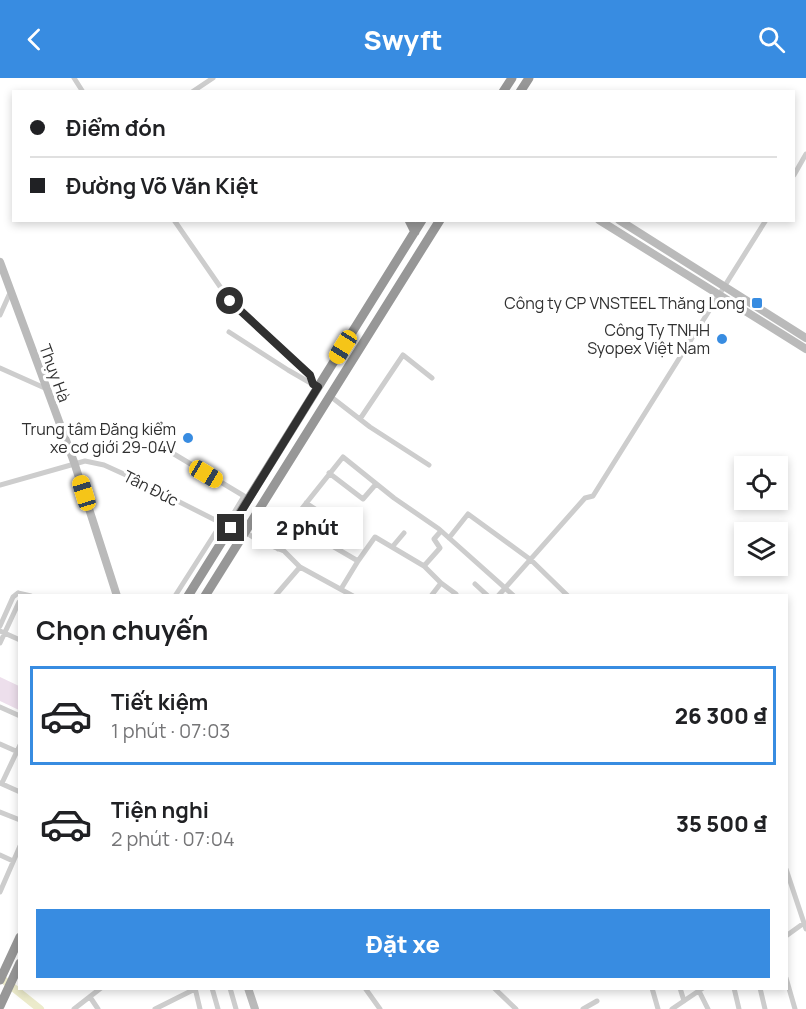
<!DOCTYPE html>
<html lang="vi">
<meta charset="utf-8">
<style>
:root{--surface:#fff;--page:#f2f2f2;--text:#202124;--muted:#757577;--line:#e0e0e0;--accent:#388ce1}
body{margin:0;font-family:Manrope,sans-serif;background:var(--page);color:var(--text);height:100vh;display:flex;flex-direction:column;font-size:22px;white-space:nowrap}
*{box-sizing:border-box;margin:0}
p{font-size:20px;color:var(--muted)}
.icon{flex:none;width:33px;height:33px;fill:none;stroke:currentColor;stroke-width:2;stroke-linecap:round;stroke-linejoin:round}
.map{position:relative;flex:1;overflow:hidden}
.details{position:absolute;left:18px;top:516px;width:770px;height:396px;display:flex;flex-direction:column;background:var(--surface);border-radius:0px;box-shadow:0 3px 9px #0003}
.details>*{flex:none}
.guide{position:absolute;left:12px;top:12px;width:783px;height:132px;border-radius:0px;box-shadow:0 3px 9px #0003;display:grid;align-content:center;height:132px;padding:0 18px;background:var(--surface)}
.fabs{position:absolute;left:734px;top:378px;display:grid;gap:12px}
.fabs a{display:grid;place-items:center;width:54px;height:54px;border-radius:0px;background:var(--surface);box-shadow:0 3px 9px #0003;font-size:30px}
.end{position:absolute;width:27px;height:27px;margin:-14px;border:8px solid #303030;background:#fff;box-shadow:0 0 0 3px #fff}
.from{border-radius:50%}
.bubble{position:absolute;height:42px;border-radius:0px;background:var(--surface);box-shadow:0 3px 9px #0003;font-size:20px;font-weight:800;line-height:42px;text-align:center}
.car{position:absolute;width:18px;height:36px;margin:-18px -9px;border-radius:8px;box-shadow:0 0 4px 2px #0007;background:linear-gradient(#f5c518 24%,#345 0 40%,#f5c518 0 76%,#345 0 86%,#f5c518 0)}
.guide b{display:flex;align-items:center;gap:21px;height:57px;font-size:22px}
.guide b+b{border-top:2px solid var(--line)}
.guide i{width:15px;height:15px;background:var(--text)}
ul{padding:0;list-style:none}
li{display:flex;align-items:center;gap:18px;height:99px;margin:0 12px 9px;padding:0 6px;border:3px solid transparent;border-radius:0px}
li div{flex:1}
li b{display:block;font-size:22px}
li em{font-style:normal;font-weight:800}
li.current{border-color:var(--accent)}
li>.icon{width:54px;height:54px;stroke-width:1.5}
h2{padding:0 18px;font-size:27px;line-height:72px}
.action{display:flex;gap:12px;margin-top:auto;padding:12px 18px}
.action a{flex:1;height:69px;border-radius:0px;background:var(--accent);color:#fff;font-size:24px;font-weight:800;line-height:69px;text-align:center}
header{display:flex;justify-content:space-between;align-items:center;height:78px;padding:0 18px;background:var(--accent);color:#fff;font-size:27px;font-weight:800}
.map>svg:first-child{display:block}
</style>
<header><svg class="icon" aria-label="back" viewBox="0 0 24 24"><path d="M15 5l-7 7 7 7"/></svg>Swyft<svg class="icon" aria-label="search" viewBox="0 0 24 24"><circle cx="10" cy="10" r="6"/><path d="M15 15l6 6"/></svg></header>
<div class="map">
<svg width="806" height="931" viewBox="0 0 806 931">
<rect width="100%" height="100%" fill="#fff"/>
<path fill="#eddfec" d="M0 599 19 608V632L0 623Z"/>
<g fill="none" stroke-linecap="round" stroke-linejoin="round">
<path stroke="#ecebcb" stroke-width="8" d="M0 899 40 931"/>
<path stroke="#cdcdcd" stroke-width="5" d="M74 0 83 14
M192 14 213 0
M794 97 806 76
M174 142 230 223 310 297 313 306
M0 237 9 217
M229 254 288 292 314 307
M0 290 47 311
M330 318 370 349 429 387
M360 341 403 277 432 300
M174 376 249 421
M329 395 363 421 376 406
M0 407 85 383 104 387 126 397 231 450
M306 425 332 442
M226 448 244 418
M245 454 259 463 284 473 300 489 353 518
M449 460 468 436 531 482 568 518
M393 468 404 455
M334 469 358 483
M278 471 292 443 343 379 394 420 439 451 514 518
M424 488 440 470 434 461 441 453
M475 506 488 518
M341 511 358 483 375 459 424 488 441 505 456 516
M18 515 31 518
M175 518 221 446
M275 518 300 489
M431 518 441 505
M498 518 585 420 593 418 766 142
M0 548 13 519 18 515
M0 553 20 562
M0 565 19 524
M0 629 20 638
M0 666 18 674
M0 705 20 714
M2 705 20 667
M0 734 20 742
M0 777 13 783
M786 791 806 851
M0 814 20 768
M786 858 804 845
M786 900 795 931
M195 910 200 931
M212 910 218 931
M230 910 236 931
M365 910 380 931
M494 910 516 931
M652 910 658 931
M680 910 684 923
M734 910 739 931
M760 910 765 931
M699 913 708 931
M90 919 98 931
M74 931 101 910
M155 931 195 911
M583 931 597 923
M672 931 703 910"/>
<path stroke="#bababa" stroke-width="8" d="M599 142 806 271
M619 142 806 260
M0 184 74 384 117 518
M248 910 255 931"/>
<path stroke="#979797" stroke-width="9" d="M503 14 512 0
M520 14 529 0
M409 142 415 154
M188 518 422 142
M205 518 440 142
M0 902 20 859
M0 928 20 885"/>
</g>
<g fill="none" stroke-linecap="round" stroke-linejoin="round">
<path stroke="#303030" stroke-width="8" d="M230 223 310 297 313 306 318 309 231 450"/>
</g>
<g fill="#388ce1" stroke="#fff" stroke-width="2">
<rect x="751" y="219" width="12" height="12" rx="3"/>
<circle cx="722" cy="261" r="6"/>
<circle cx="188" cy="360" r="6"/>
</g>
<g text-anchor="middle" dominant-baseline="central" stroke-width="6" stroke-linejoin="round" paint-order="stroke">
<g font-size="16" fill="#303030" stroke="#fff" text-anchor="end">
<text x="745" y="225">Công ty CP VNSTEEL Thăng Long</text>
<text x="710" y="252">Công Ty TNHH<tspan x="710" dy="18">Syopex Việt Nam</tspan></text>
<text x="176" y="351">Trung tâm Đăng kiểm<tspan x="176" dy="18">xe cơ giới 29-04V</tspan></text>
</g>
<g font-size="16" fill="#303030" stroke="#fff">
<text transform="translate(55 295) rotate(70)">Thụy Hà</text>
<text transform="translate(151 410) rotate(27)">Tân Đức</text>
</g>
</g>
</svg>
<div class="fabs">
<a><svg class="icon" aria-label="locate" viewBox="0 0 24 24"><circle cx="12" cy="12" r="6"/><path d="M12 2v4M12 18v4M2 12h4M18 12h4"/></svg></a>
<a><svg class="icon" aria-label="layers" viewBox="0 0 24 24"><path d="M12 4l9 5-9 5-9-5zM3 14l9 5 9-5"/></svg></a>
</div>
<i class="end from" style="left:230px;top:223px"></i>
<i class="end" style="left:231px;top:450px"></i>
<div class="bubble" style="left:252px;top:429px;width:111px">2 phút</div>
<i class="car" style="left:343px;top:269px;rotate:212deg"></i>
<i class="car" style="left:206px;top:396px;rotate:121deg"></i>
<i class="car" style="left:84px;top:415px;rotate:343deg"></i>
<div class="guide">
<b><i class="from"></i>Điểm đón</b>
<b><i></i>Đường Võ Văn Kiệt</b>
</div>
<section class="details">
<h2>Chọn chuyến</h2>
<ul>
<li class="current"><svg class="icon" aria-label="car" viewBox="0 0 24 24"><path d="M5 17H2v-5l4-1 3-4h7l3 4 3 1v5h-3M9 17h6M6 11h13"/><circle cx="7" cy="17" r="2"/><circle cx="17" cy="17" r="2"/></svg><div><b>Tiết kiệm</b><p>1 phút · 07:03</p></div><em>26 300 ₫</em></li>
<li><svg class="icon" aria-label="car" viewBox="0 0 24 24"><path d="M5 17H2v-5l4-1 3-4h7l3 4 3 1v5h-3M9 17h6M6 11h13"/><circle cx="7" cy="17" r="2"/><circle cx="17" cy="17" r="2"/></svg><div><b>Tiện nghi</b><p>2 phút · 07:04</p></div><em>35 500 ₫</em></li>
</ul>
<div class="action"><a>Đặt xe</a></div>
</section>
</div>
